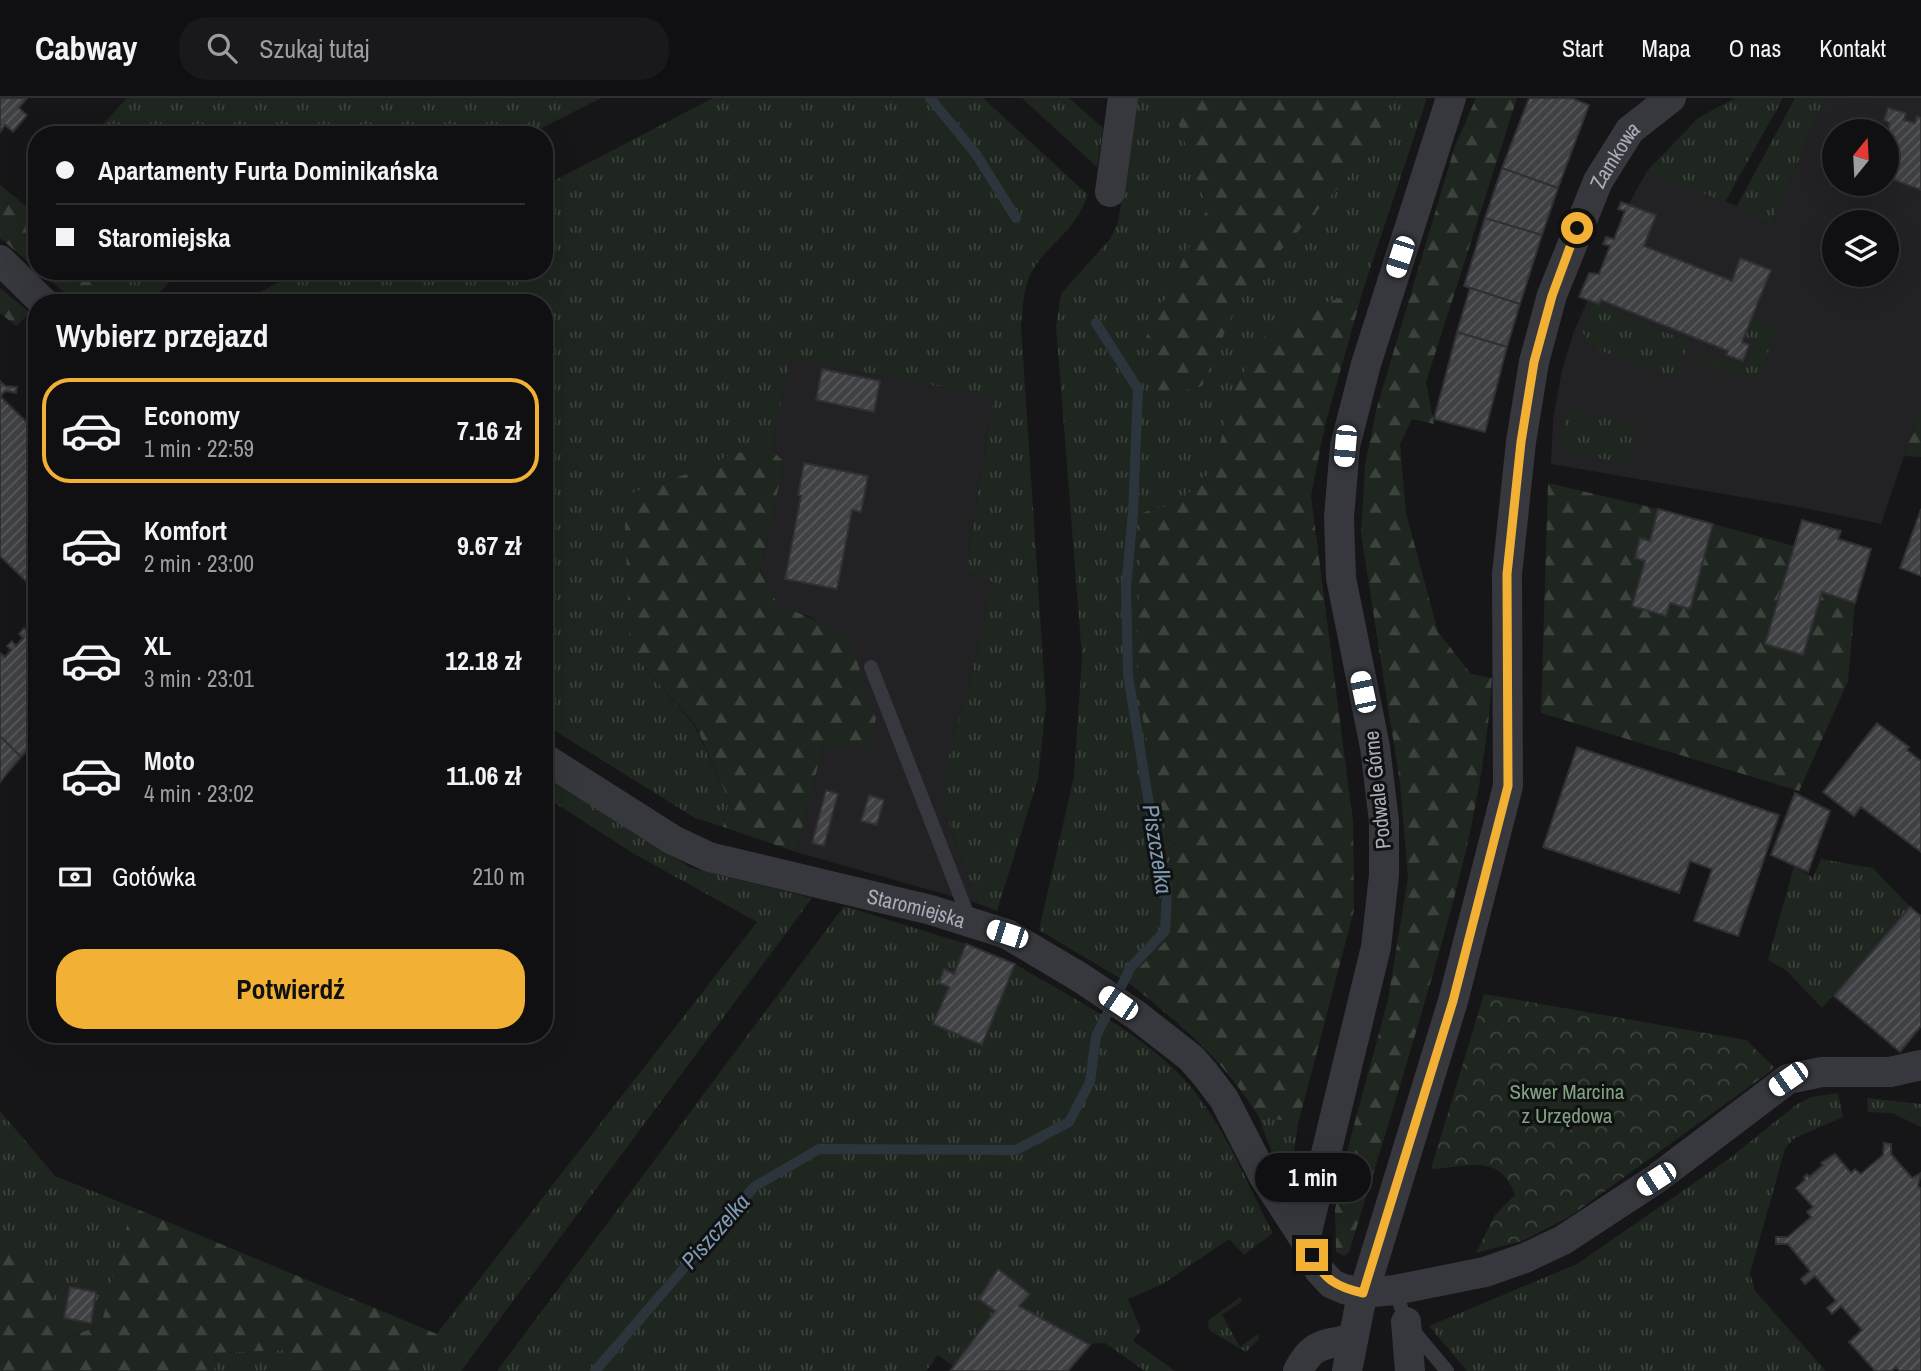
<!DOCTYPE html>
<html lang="pl">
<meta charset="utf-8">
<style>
:root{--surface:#101012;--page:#19191b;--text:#f1f3f6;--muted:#9c9d9f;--line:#303032;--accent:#f2b134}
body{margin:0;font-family:"Archivo Narrow",sans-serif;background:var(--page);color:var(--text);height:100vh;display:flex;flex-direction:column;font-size:26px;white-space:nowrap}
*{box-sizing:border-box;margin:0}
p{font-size:23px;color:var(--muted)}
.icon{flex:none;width:38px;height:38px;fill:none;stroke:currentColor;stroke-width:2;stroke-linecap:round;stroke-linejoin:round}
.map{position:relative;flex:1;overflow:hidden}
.side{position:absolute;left:28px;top:196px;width:525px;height:749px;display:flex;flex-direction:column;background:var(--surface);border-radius:28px;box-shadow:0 7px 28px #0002,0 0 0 2px var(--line)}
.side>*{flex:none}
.hud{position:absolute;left:28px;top:28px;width:525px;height:154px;border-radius:28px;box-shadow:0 7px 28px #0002,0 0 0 2px var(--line);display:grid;align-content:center;height:154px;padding:0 28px;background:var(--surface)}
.needle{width:46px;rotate:18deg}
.fabs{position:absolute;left:1822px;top:21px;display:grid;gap:14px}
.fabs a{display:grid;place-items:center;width:77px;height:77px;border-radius:50%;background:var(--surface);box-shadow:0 7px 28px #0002,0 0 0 2px var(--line);font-size:35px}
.end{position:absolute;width:32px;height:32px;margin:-16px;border:9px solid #f2b134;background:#111;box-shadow:0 0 0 4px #111}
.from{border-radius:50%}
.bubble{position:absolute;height:49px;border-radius:24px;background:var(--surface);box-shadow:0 7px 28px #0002,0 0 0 2px var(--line);font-size:23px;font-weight:700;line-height:49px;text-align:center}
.car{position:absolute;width:21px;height:42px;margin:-21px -10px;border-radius:9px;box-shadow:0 0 5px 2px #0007;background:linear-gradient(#fff 24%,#345 0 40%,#fff 0 76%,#345 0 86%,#fff 0)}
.hud b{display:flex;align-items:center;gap:24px;height:66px;font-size:26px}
.hud b+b{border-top:2px solid var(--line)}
.hud i{width:18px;height:18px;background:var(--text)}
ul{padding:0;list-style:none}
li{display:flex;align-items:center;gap:21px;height:105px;margin:0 14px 10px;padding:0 14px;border:4px solid transparent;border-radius:28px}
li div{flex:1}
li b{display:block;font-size:26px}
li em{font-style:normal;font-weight:700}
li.current{border-color:var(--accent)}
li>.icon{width:63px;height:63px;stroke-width:1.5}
h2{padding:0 28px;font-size:32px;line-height:84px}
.pay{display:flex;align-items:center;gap:18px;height:77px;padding:0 28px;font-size:26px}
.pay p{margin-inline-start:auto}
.action{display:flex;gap:14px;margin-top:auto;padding:14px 28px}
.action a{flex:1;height:80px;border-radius:28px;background:var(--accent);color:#111;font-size:28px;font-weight:700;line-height:80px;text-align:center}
header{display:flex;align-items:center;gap:42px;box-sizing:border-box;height:98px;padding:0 35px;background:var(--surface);border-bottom:2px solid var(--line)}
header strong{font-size:33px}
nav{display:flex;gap:38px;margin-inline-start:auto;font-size:24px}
.search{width:490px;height:63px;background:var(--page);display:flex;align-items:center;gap:18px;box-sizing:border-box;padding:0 24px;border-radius:28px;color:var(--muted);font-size:26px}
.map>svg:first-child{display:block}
</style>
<header>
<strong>Cabway</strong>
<div class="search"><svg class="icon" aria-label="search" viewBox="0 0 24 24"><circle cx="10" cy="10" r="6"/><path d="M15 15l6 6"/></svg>Szukaj tutaj</div>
<nav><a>Start</a><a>Mapa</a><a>O nas</a><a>Kontakt</a></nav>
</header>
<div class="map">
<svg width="1921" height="1273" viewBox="0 0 1921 1273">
<defs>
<pattern id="grass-tufts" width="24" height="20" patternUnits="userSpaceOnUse" patternTransform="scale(1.75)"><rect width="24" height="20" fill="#1e261f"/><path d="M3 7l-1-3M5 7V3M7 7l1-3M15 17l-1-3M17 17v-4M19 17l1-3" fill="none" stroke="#3c433d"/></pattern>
<pattern id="forest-firs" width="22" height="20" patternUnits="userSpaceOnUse" patternTransform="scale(1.75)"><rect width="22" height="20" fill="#1e261f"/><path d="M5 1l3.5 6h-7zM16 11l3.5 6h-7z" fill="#3c433d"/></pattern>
<pattern id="park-crowns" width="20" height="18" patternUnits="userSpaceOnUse" patternTransform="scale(1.75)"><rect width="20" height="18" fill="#1e261f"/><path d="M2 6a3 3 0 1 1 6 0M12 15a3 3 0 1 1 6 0" fill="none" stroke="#3c433d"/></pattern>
<pattern id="building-hatch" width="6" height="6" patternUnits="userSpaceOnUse" patternTransform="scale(1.75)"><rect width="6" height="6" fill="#404145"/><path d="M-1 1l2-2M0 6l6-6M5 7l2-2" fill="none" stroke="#595a5e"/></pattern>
</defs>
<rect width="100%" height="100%" fill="#161618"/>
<path fill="#222225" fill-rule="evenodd" d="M1825 0H1921V308L1881 426 1799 409 1551 366 1553 321 1562 272 1573 236 1628 107 1647 73 1737 108 1771 127ZM1834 33H1886V86H1834ZM1834 124H1886V177H1834Z
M791 259 994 299 965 474 993 484 966 600 951 645 947 720 979 806 796 754 823 648 844 650 876 620 866 602 849 546 811 519 778 507 760 473 784 364 771 351Z"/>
<path fill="url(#grass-tufts)" d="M127 0H601L528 37H93Z
M713 0H983L1088 97C1073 137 1050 143 1032 173 1023 188 1023 211 1021 228L1046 608 1038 681 997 813 979 806 947 720 946 678 951 645 966 600 993 484 965 474 994 299 791 260 771 351 734 355 704 370 634 394 630 552 695 628 729 703 723 729 695 720 544 626V205H240L299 173H544V88Z
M1022 0H1069L1103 30 1097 69Z
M1138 0H1427L1363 192 1314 209 1234 292 1213 372 1178 405 1141 415 1143 622 1177 784 1173 836 1139 870 1133 888 1039 832 1074 678 1082 559 1056 228 1061 196 1110 141 1118 124Z
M1735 0H1783L1725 104 1647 73 1698 20Z
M1795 0H1825L1771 127 1737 108Z
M39 173H180L149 205H77Z
M1591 206 1605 209 1689 244 1678 274 1670 278 1590 249 1582 232Z
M1752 219 1777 230 1760 277 1748 282 1696 263 1701 251 1721 261 1748 267 1755 244 1744 239Z
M1568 312 1638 326 1629 367 1559 351Z
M544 677 691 770 812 800 461 1273H408L757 824 636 757 544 698Z
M1821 761 1873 770 1910 809 1822 910 1786 872 1768 862 1794 768 1813 780Z
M844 808 966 846 954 876 944 872 939 885 949 889 934 926 982 946 1015 866C1071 900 1134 930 1180 977 1222 1020 1245 1082 1273 1135L1244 1157 1229 1141 1163 1186 1128 1201 1141 1232 1133 1243 1175 1273H1145L1105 1245 1088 1246 1019 1208 1030 1196 998 1171 979 1201 995 1213 953 1268 938 1257 926 1273H497Z
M1838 995 1843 1019 1793 1041 1785 1051 1750 1175 1755 1193 1826 1273H1467L1429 1228 1577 1166 1730 1060 1796 1007 1811 999Z
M1867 1000 1921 1006V1029L1892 1015 1868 1014Z
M0 1013 55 1078 132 1109 101 1227 66 1240 49 1188 0 1128Z
M1258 1017 1298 1026 1290 1085H1283Z
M1240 1199 1242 1203 1222 1217 1240 1249 1258 1236 1259 1241 1246 1254 1210 1233 1208 1228 1209 1222Z
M284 1252 287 1273H214L216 1255Z"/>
<path fill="url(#forest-firs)" d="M1170 0 1390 1 1374 51 1242 194 1202 288 1159 299 1146 240 1207 111Z
M1476 0H1517L1426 284 1434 326 1412 321 1400 346 1406 415 1438 534 1471 576 1492 580C1485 694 1457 795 1425 903 1401 987 1375 1070 1349 1154L1344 1158 1336 1154 1335 1112 1344 1064 1388 902 1408 779 1400 685 1361 436 1365 367 1377 309 1455 48Z
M0 87 37 117V171L0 140Z
M39 173H96L128 205H77Z
M0 190 30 215 16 228 0 215Z
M1363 192 1325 327 1311 398 1353 724 1354 812 1298 1026 1258 1017C1219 958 1187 932 1133 888L1139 870 1173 836 1177 784 1143 622 1137 560 1141 415 1178 405 1213 372 1234 292 1263 240 1314 209Z
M1921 308V359L1904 358Z
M771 351 784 364 760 473 778 507C797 514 840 530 850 547 861 566 864 598 876 620L869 647 844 650 823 648 796 754 723 729 729 703 696 628 630 552 625 427 634 394 704 370 734 355Z
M1548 385 1658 411 1650 443 1640 440 1635 459 1645 463 1633 508 1666 518 1670 505 1690 511 1713 426 1794 448 1765 546 1803 557 1822 494 1855 505 1848 583 1799 693 1541 615Z
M132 1109 437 1236 408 1273H287L283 1252 216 1255 214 1273H0V1128L49 1188 67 1240 101 1227Z"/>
<path fill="url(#park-crowns)" d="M1484 896 1746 942 1775 970 1569 1119 1522 1143 1476 1155 1495 1117 1515 1097C1499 1053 1467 1070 1431 1071Z"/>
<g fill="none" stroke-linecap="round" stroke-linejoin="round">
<path stroke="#2c353c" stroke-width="10" d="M930 0 976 56 1016 120
M595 1273 754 1089 819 1051 1016 1052 1069 1024 1090 984 1096 938 1131 869 1165 833 1167 792 1148 700 1128 577 1126 489 1133 415 1138 291 1096 225"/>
</g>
<path fill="url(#building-hatch)" stroke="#303034" stroke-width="2" d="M0 0H27L19 10 27 17 13 34 5 27 0 34Z
M1529 0H1571L1589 7 1558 90 1502 70Z
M1888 10 1906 15 1904 22 1915 25 1917 18 1921 20V92L1886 79 1889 25 1884 22Z
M1502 70 1558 90 1542 137 1485 120Z
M1621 104 1656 117 1644 148 1732 183 1740 160 1771 172 1742 244 1749 247 1743 263 1726 257 1728 253 1601 202 1599 206 1579 199 1589 175 1599 176 1610 148 1603 146 1606 139 1614 141 1625 113 1618 111Z
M1485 120 1542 137 1520 206 1464 188Z
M1470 190 1520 206 1507 249 1457 234Z
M1457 234 1507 249 1485 334 1434 321Z
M822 271 880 283 874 314 816 302Z
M0 283 5 288 17 289 16 295 6 293 0 298 37 334V494L0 458Z
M804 365 868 378 861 414 852 412 837 491 785 481 801 398 798 397Z
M1658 411 1713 426 1690 511 1670 505 1666 518 1632 508 1645 463 1635 460 1640 440 1650 443Z
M1921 411V478L1900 470Z
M1802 422 1841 433 1838 441 1871 451 1855 505 1822 494 1803 557 1765 546Z
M36 518 37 519V641L21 659 0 638V555L5 559 11 552 7 548 12 543 16 548 23 540 19 536 24 530 29 535 36 526 31 521Z
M1877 625 1909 649 1907 652 1921 663V754L1861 709 1854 718 1823 694Z
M0 638 21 659 0 684Z
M1577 649 1779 717 1738 838 1694 823 1712 771 1690 763 1679 795 1543 749Z
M826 692 838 696 824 748 812 745Z
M1795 695 1830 713 1808 774 1771 757Z
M869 697 884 702 877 727 861 723Z
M1910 809 1921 818V928L1900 954 1834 898Z
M966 846 1015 866 982 947 933 926 949 889 939 885 944 871 954 876Z
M1884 1045 1891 1046V1056L1912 1080 1921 1075 1918 1088 1921 1091V1273H1899L1896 1269 1892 1273H1875L1849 1244 1862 1232 1841 1208 1832 1216 1827 1210 1836 1203 1815 1178 1805 1186 1801 1181 1810 1173 1788 1146H1776V1139H1788L1811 1119 1807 1114 1813 1109 1796 1090 1805 1082 1804 1079 1807 1076 1809 1079 1823 1067 1821 1065 1835 1056 1851 1075 1855 1071 1861 1076 1883 1057Z
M998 1171 1030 1196 1019 1208 1090 1247 1068 1273H950L995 1213 979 1201Z
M70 1189 96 1194 91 1225 64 1220Z"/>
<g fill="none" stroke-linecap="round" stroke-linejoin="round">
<path stroke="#37383d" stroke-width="14" d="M871 569 970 823
M1395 1192 1406 1224 1447 1273"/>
<g stroke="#37383d" stroke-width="30">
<path d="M1110 94 1123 0"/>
<path d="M0 162 44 205"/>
<path id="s1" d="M544 660 673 742 709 759 931 812 1007 836 1081 880 1136 917 1191 960 1205 976 1224 1001 1263 1077 1305 1142 1319 1172 1332 1186 1344 1191 1363 1195 1395 1192 1485 1174 1525 1160 1563 1142 1656 1081 1788 981 1822 974H1890L1921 967"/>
<path d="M1305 1142 1376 849 1384 777V723L1375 649 1341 480 1339 419 1345 348 1366 266 1451 0"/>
<path d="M1406 1224 1410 1273"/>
<path d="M1298 1273C1312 1245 1323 1247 1351 1241"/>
<path id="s2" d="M1347 1273 1360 1207 1453 903 1508 688 1507 476 1521 344 1534 264 1552 197 1598 83 1630 32 1671 0"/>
</g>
</g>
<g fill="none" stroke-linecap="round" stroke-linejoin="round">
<path stroke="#f2b134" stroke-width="9" d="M1312 1157C1324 1182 1337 1189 1363 1195L1453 903 1508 688 1507 476 1521 344 1534 264 1552 198 1577 130"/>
</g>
<g text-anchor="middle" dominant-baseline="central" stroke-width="6" stroke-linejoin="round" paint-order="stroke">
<g font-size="21" fill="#a8adb8" stroke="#111113">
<text stroke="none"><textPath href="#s2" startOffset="1256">Zamkowa</textPath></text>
<text transform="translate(1377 692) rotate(-96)">Podwale Górne</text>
<text stroke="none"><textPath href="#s1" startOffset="406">Staromiejska</textPath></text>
</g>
<g font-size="21" fill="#7fa381" stroke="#111113">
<text x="1567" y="993">Skwer Marcina<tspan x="1567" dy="24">z Urzędowa</tspan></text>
</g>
<g font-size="23" font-style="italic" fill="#7f9bb3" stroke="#111113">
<text transform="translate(1158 751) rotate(81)">Piszczelka</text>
<text transform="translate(715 1133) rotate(-49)">Piszczelka</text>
</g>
</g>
</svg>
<div class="fabs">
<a><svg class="needle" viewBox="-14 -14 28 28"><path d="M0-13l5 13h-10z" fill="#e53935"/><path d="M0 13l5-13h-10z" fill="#9c9d9f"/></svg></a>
<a><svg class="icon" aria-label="layers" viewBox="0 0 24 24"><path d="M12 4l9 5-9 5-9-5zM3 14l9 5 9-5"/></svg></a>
</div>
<i class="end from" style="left:1577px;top:130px"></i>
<i class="end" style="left:1312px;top:1157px"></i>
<div class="bubble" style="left:1255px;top:1055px;width:116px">1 min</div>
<i class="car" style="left:1400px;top:159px;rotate:198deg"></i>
<i class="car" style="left:1345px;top:348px;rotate:185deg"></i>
<i class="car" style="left:1363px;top:594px;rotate:348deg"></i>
<i class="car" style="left:1007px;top:836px;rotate:288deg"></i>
<i class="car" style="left:1118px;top:905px;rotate:304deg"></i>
<i class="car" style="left:1788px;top:981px;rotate:235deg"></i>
<i class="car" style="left:1656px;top:1081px;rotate:237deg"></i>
<div class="hud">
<b><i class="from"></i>Apartamenty Furta Dominikańska</b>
<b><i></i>Staromiejska</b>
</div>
<section class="side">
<h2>Wybierz przejazd</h2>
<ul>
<li class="current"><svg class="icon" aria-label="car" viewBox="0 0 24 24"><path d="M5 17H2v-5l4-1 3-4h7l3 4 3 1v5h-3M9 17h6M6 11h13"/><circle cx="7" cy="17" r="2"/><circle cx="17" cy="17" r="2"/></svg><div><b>Economy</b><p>1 min · 22:59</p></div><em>7.16 zł</em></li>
<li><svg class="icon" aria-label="car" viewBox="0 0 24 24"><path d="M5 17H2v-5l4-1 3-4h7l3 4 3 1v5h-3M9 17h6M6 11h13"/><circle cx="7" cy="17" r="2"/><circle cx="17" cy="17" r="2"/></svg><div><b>Komfort</b><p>2 min · 23:00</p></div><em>9.67 zł</em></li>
<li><svg class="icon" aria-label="car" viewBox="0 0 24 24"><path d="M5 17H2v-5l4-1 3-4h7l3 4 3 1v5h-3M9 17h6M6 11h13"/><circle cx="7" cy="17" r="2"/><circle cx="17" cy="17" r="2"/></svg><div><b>XL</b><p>3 min · 23:01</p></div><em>12.18 zł</em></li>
<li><svg class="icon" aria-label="car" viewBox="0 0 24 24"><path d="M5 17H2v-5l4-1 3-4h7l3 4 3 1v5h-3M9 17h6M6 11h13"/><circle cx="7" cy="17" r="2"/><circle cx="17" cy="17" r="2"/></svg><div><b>Moto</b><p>4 min · 23:02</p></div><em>11.06 zł</em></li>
</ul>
<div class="pay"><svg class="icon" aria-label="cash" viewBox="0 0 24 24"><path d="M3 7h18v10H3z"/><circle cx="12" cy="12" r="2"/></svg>Gotówka<p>210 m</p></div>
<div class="action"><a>Potwierdź</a></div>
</section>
</div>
